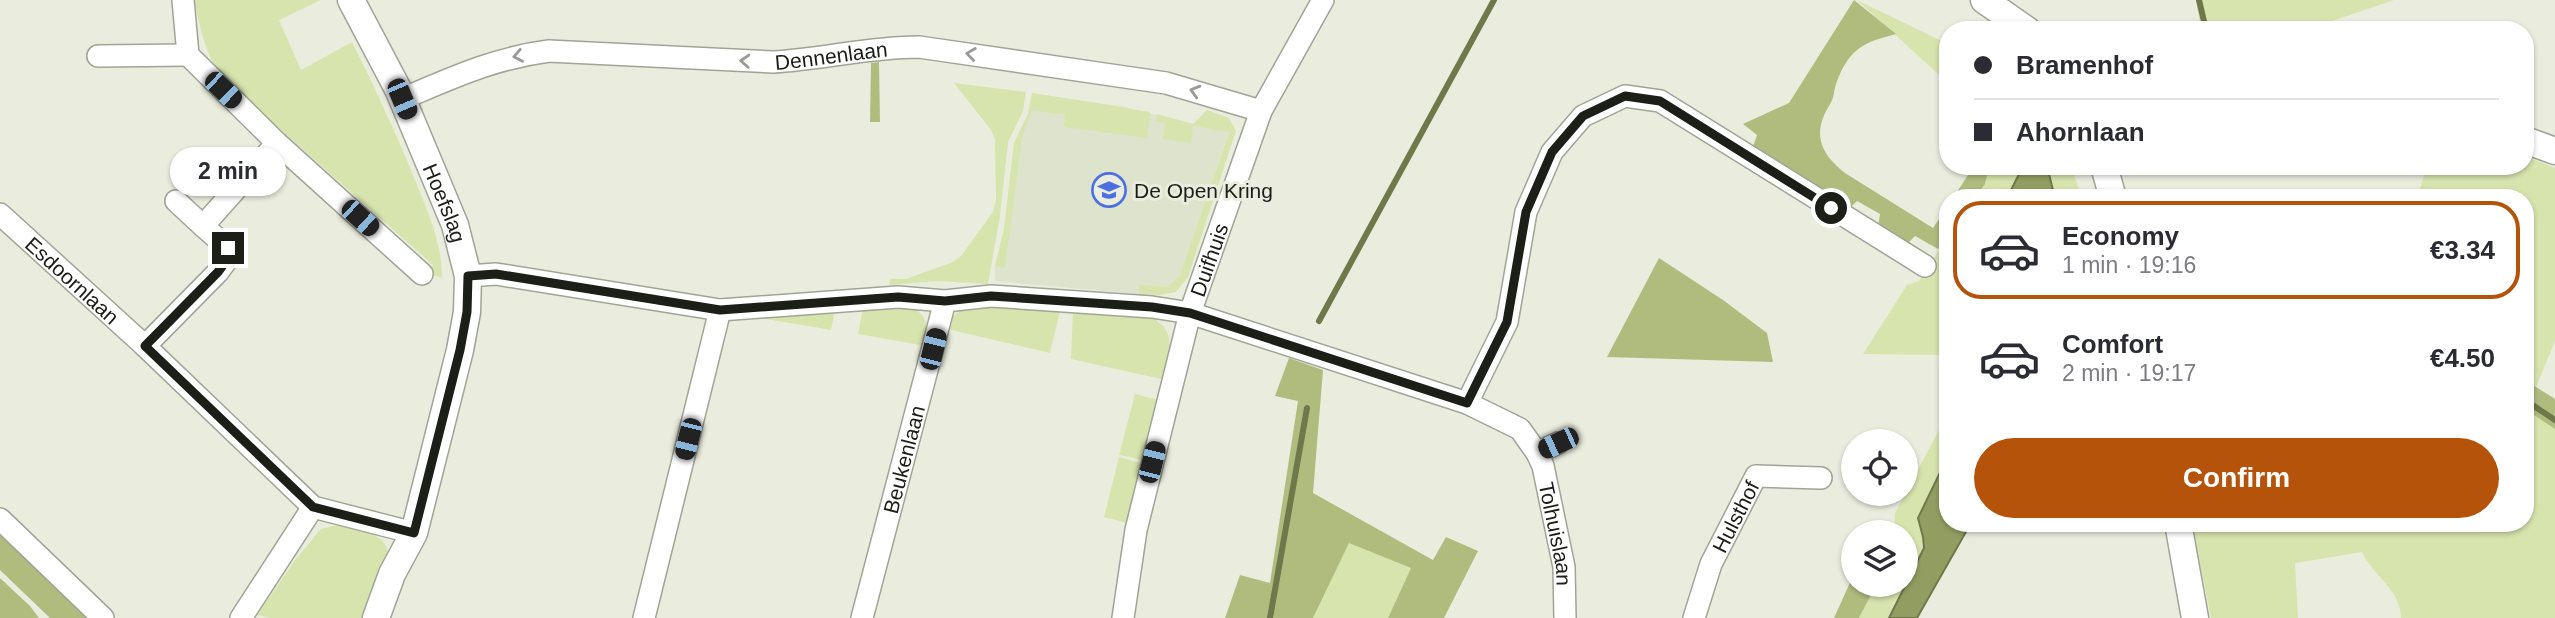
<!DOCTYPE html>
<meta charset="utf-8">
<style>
:root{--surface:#fff;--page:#f7f7f7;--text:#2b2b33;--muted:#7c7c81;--line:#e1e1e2;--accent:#b45309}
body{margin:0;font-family:Arial,sans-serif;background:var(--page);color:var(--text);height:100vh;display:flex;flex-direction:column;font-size:26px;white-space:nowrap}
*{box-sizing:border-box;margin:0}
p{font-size:23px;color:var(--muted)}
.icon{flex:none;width:38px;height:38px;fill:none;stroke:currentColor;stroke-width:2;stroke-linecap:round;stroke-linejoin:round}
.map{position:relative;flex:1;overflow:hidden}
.panel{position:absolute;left:1939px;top:189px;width:595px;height:343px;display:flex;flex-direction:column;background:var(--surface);border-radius:28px;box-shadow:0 2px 5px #0004}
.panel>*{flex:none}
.hud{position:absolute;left:1939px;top:21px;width:595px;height:154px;border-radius:28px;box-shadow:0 2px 5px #0004;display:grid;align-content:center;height:154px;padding:0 35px;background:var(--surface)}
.tools{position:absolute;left:1841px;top:429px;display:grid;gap:14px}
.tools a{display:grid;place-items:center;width:77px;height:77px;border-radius:50%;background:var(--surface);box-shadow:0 2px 5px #0004;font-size:35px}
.end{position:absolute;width:32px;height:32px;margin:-16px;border:9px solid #1c1e18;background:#fff;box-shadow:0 0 0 4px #fff}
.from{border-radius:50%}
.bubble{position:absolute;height:49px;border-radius:24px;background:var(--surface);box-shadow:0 2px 5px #0004;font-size:23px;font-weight:700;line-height:49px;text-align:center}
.car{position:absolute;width:21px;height:42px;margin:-21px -10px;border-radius:9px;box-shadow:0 0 5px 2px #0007;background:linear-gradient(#222 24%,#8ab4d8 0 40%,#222 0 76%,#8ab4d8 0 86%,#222 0)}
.hud b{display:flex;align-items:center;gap:24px;height:66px;font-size:26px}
.hud b+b{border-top:2px solid var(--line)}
.hud i{width:18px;height:18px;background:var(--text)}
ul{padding:12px 0 0;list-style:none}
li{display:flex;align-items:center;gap:21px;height:98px;margin:0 14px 10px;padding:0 21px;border:4px solid transparent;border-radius:28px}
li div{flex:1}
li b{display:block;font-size:26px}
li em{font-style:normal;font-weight:700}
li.current{border-color:var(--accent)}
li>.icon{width:63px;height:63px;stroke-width:1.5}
.cta{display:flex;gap:14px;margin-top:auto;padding:14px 35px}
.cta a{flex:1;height:80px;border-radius:42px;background:var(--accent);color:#fff;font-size:28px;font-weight:700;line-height:80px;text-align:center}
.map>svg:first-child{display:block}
</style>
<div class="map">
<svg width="2555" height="618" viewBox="0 0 2555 618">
<rect width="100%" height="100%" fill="#eaedde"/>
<path fill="#dde3cc" d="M1032 93 1125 107 1193 124V126L1229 131 1179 279 1166 287 1140 284 1139 294 995 281V266L1004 229 1014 143 1028 114Z"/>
<path fill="#d8e4ae" d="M194 0H321L279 20 301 70 352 42C375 88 396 133 415 180 428 212 442 243 442 278L428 274 433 265 227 82C204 54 202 34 194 0Z
M1857 0 1948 44V83Z
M2196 0H2394L2305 30H2201Z
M954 83 1026 92 1023 111 1008 142 1000 216 988 284 939 281 889 285 890 279H906L953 262 961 256 993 212 996 201 995 139 991 130Z
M1032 93 1150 112 1147 138 1064 127 1065 115 1032 110 1022 138 1005 268 995 266 1004 229 1014 143 1028 114Z
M1207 110 1229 118 1236 131 1188 277 1176 292 1159 295 1139 294V284L1166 287 1179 278 1229 132 1193 126 1191 143 1163 139 1165 123 1156 121 1157 114 1193 124Z
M2525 156 2555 168V341L2536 387 2525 379V198H2417L2427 166H2525Z
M1989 166H2023L2007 198H1975L1985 184Z
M2047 166H2071L2082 198H2055Z
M1948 236V359L1940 355 1863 354 1907 285 1919 281Z
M979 305 1060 311 1050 353 947 329C954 311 961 308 979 305Z
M912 307C929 317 928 328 926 346L858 334 863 308Z
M835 310 831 330 760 318V315Z
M1073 311 1157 317V321C1179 335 1166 359 1161 379L1071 359Z
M1135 394 1159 400 1143 460 1119 455Z
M2525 406 2555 427V618H2401C2401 590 2373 576 2362 552L2295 563 2298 618H2211L2192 523H2525Z
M1948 413V456L1918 518 1923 537 1924 548 1906 584V532H1894L1895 513Z
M1119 457 1142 463 1127 523 1104 517Z
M341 524C412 538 389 567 367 618H271L257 615 296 559 321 529Z
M1349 542 1411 568 1388 618H1313Z
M1906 584 1889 618H1859L1876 585Z"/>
<path fill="#afbc7e" d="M1854 0 1896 34C1882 38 1867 41 1856 51 1845 60 1836 80 1834 93 1833 102 1826 109 1823 118 1814 142 1827 159 1845 173L1933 228 1948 206V236L1938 249 1915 236 1906 245 1878 228 1880 214 1857 201 1849 209 1753 147 1757 135 1743 124 1789 103Z
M879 62 880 122H870L871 63Z
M1974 166H1989L1985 184 1975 198H1953Z
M1659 258 1723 300 1767 333 1773 362 1607 357Z
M1289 358 1323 370 1313 493 1433 560 1446 537 1478 551 1444 618H1388L1411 568 1349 543 1313 618H1225L1240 575 1270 583 1298 401 1275 396Z
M2525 380 2555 399V429L2525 409Z
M0 530 93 618H50L0 570Z
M1853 576V584L1876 585 1859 618H1834Z
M0 578 30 606 39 618H0Z"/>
<path fill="#929e61" stroke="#6f784b" stroke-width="2" d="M2023 166H2047L2055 198H2007Z
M1948 456V523H1971L1917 618H1889L1924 548 1923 537 1918 518Z"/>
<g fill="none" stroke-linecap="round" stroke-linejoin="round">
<path stroke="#6f784b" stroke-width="6" d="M2199 0 2206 30
M1997 30 1998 26
M1319 321 1494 0
M2525 400 2555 420
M1270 618 1307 408"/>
<g stroke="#a0a496" stroke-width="24">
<g id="minor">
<path d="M183 0 188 55 277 143 422 274"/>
<path d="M98 56 188 55"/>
<path id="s1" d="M402 99C452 78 494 58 549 51L773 62C822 59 870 47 919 47L1166 83 1261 111"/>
<path d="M176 201 203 226"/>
<path id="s2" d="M0 214 145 346 313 507 414 533"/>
<path id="s3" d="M468 276 496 274 720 310 898 297 945 301 991 296 1152 307 1190 313 1467 403 1520 429 1537 453 1543 466 1564 567 1565 618"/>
<path d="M145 346 218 272 231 254 228 248 203 226 277 143"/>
<path d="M1467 403 1507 322 1526 212 1552 152 1583 116 1625 96 1660 101 1925 266"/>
<path d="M1537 453 1558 443"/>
<path d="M0 519 103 618"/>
<path d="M241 618 313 507"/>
<path d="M644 618 720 310"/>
<path id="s4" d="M862 618 945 301"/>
<path id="s5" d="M1123 618 1136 530 1190 313 1261 111 1323 0"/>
<path id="s6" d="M1694 618 1711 564 1756 476 1821 478"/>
</g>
</g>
<g stroke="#a0a496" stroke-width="29">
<g id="tertiary">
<path id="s7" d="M351 0 399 91 455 225 468 276 467 312 460 350 414 533 392 574 376 618"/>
<path d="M1984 0 2027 30"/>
<path d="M2525 140 2555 151"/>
<path d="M2104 166 2113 198"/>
<path d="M2178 523 2195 618"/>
</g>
</g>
<use href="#minor" stroke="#fff" stroke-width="21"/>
<use href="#tertiary" stroke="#fff" stroke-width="26"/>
</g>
<defs><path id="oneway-chevron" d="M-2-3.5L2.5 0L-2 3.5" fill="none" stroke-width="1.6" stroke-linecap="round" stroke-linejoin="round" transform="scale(1.75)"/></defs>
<g stroke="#999a97">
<use href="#oneway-chevron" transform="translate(971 54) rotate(-172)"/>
<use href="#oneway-chevron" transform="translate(518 56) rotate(169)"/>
<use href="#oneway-chevron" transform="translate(745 61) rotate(-177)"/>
<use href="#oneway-chevron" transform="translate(1195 91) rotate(-164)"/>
</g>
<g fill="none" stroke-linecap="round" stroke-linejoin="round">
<path stroke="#1c1e18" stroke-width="9" d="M228 248 231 254 218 272 145 346 313 507 414 533 460 350 467 312 468 276 496 274 720 310 898 297 945 301 991 296 1152 307 1190 313 1467 403 1507 322 1526 212 1552 152 1583 116 1625 96 1660 101 1831 208"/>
</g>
<defs>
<g id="school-ring" transform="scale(1.75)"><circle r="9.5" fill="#eaedde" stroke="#4c6fe2" stroke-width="1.5"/><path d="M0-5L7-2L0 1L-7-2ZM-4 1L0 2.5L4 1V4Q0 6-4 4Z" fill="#4c6fe2"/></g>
</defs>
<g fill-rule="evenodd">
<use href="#school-ring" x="1109" y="190"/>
</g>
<g text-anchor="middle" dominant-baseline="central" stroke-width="6" stroke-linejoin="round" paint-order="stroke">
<g font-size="21" fill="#1c1e18" stroke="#eaedde">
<text stroke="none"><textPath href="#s1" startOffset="438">Dennenlaan</textPath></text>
<text stroke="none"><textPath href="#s7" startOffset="224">Hoefslag</textPath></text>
<text stroke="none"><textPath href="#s5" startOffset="369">Duifhuis</textPath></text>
<text stroke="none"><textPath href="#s2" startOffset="98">Esdoornlaan</textPath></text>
<text stroke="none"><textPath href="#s4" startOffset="164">Beukenlaan</textPath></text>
<text stroke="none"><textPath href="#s6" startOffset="110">Hulsthof</textPath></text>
<text stroke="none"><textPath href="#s3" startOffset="1190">Tolhuislaan</textPath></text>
</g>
<g font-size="21" fill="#1c1e18" stroke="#eaedde" text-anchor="start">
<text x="1134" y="190">De Open Kring</text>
</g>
</g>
</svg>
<div class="tools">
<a><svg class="icon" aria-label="locate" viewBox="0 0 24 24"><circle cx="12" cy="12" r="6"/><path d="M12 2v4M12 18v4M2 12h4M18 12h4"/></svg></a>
<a><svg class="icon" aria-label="layers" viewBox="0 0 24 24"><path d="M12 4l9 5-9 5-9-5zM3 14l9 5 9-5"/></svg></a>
</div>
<i class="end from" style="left:1831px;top:208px"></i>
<i class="end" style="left:228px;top:248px"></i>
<div class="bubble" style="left:170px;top:147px;width:116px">2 min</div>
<i class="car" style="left:223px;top:90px;rotate:134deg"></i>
<i class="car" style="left:402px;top:99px;rotate:157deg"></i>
<i class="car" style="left:360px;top:218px;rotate:132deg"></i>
<i class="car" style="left:933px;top:349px;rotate:14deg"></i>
<i class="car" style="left:688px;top:439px;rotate:194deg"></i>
<i class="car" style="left:1558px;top:443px;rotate:245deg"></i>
<i class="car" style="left:1152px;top:462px;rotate:14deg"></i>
<div class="hud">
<b><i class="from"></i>Bramenhof</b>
<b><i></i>Ahornlaan</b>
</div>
<section class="panel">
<ul>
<li class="current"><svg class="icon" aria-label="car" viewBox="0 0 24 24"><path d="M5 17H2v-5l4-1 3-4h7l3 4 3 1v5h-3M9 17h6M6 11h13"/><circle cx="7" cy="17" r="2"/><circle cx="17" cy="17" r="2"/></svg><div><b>Economy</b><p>1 min · 19:16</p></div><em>€3.34</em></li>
<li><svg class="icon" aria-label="car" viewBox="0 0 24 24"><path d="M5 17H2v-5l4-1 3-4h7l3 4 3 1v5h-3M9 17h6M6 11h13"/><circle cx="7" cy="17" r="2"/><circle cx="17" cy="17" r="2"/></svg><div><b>Comfort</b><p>2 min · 19:17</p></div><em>€4.50</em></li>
</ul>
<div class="cta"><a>Confirm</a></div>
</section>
</div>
